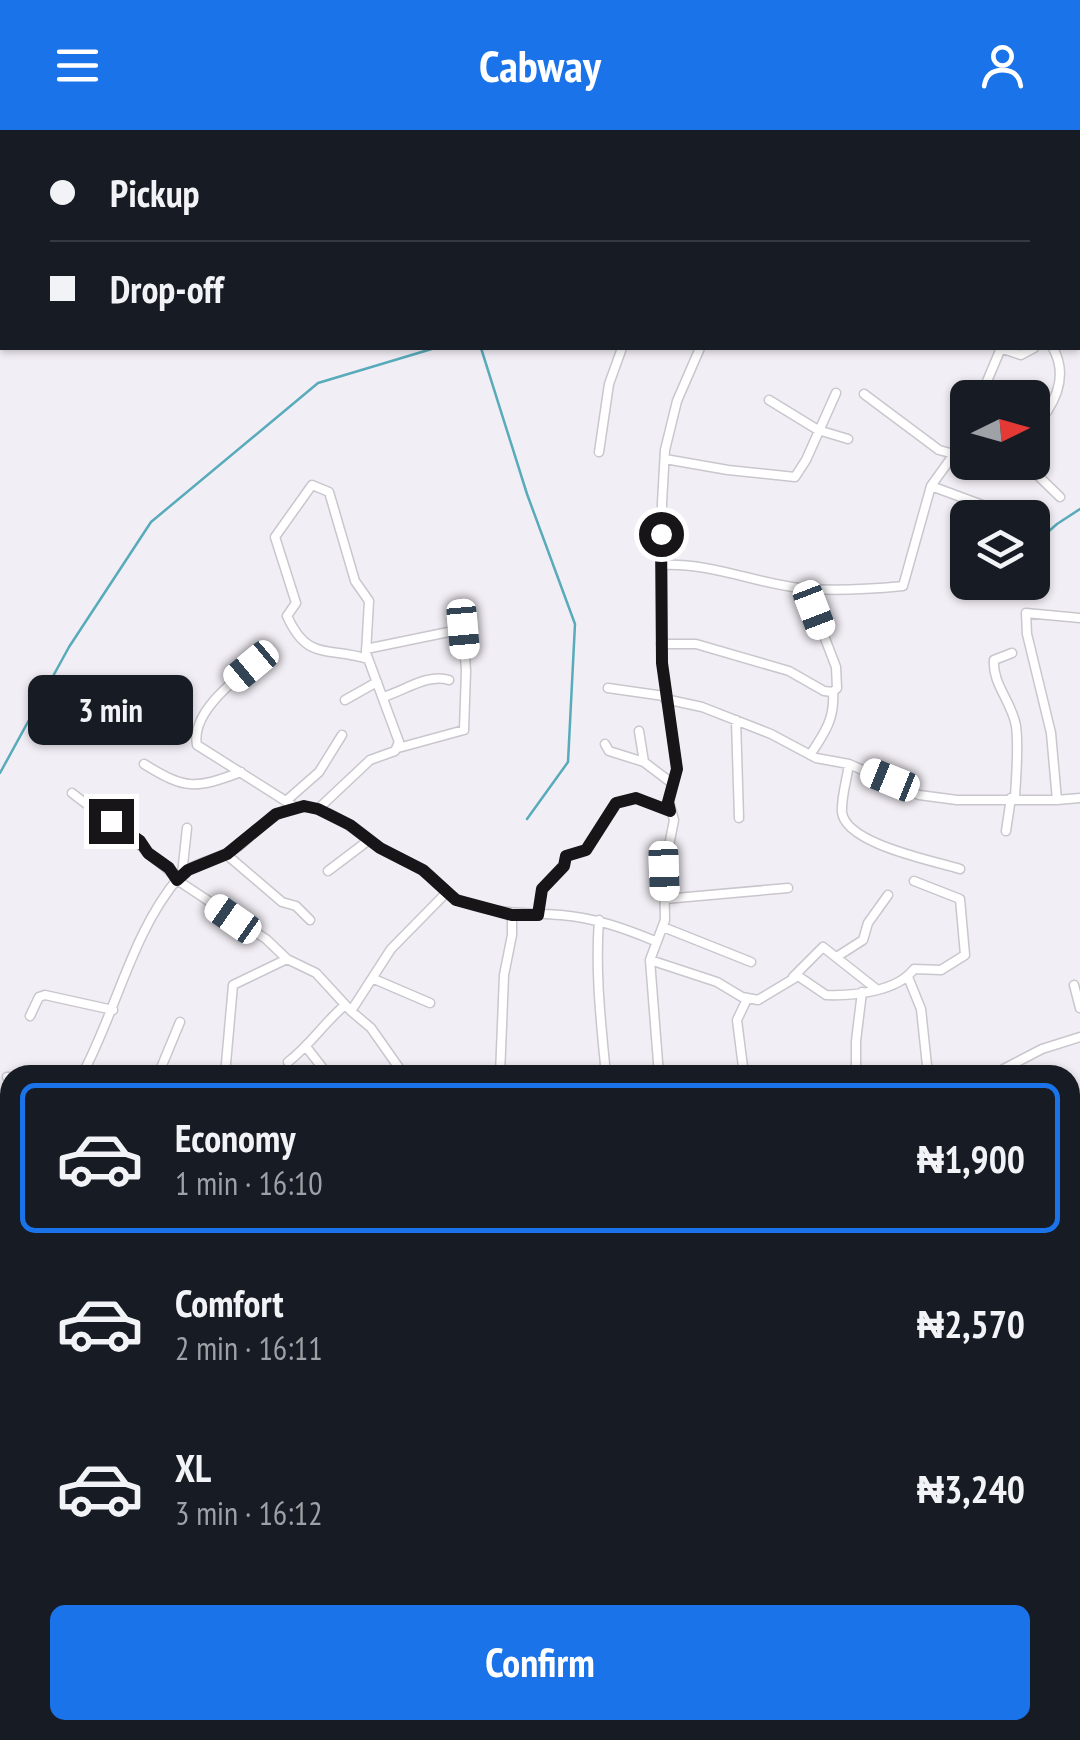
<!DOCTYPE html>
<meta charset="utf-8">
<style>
:root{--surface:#171b24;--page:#242831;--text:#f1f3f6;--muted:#9ea1a6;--line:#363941;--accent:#1a73e8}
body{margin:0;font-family:"PT Sans Narrow",sans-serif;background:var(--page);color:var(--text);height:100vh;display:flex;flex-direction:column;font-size:38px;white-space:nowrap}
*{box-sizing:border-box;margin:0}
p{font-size:32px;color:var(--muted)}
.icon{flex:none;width:55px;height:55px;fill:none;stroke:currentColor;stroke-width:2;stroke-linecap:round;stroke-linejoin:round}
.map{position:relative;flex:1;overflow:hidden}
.drawer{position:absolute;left:0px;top:935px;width:1080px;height:675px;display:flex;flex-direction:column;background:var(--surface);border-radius:30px 30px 0 0;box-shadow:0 2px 8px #0004}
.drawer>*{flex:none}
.top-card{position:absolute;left:0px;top:0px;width:1080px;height:220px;box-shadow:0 2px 8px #0004;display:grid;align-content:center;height:220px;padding:0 50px;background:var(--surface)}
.needle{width:65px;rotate:85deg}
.controls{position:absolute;left:950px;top:250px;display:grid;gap:20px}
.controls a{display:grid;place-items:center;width:100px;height:100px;border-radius:15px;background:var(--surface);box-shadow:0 2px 8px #0004;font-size:50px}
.end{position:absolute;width:45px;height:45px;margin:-22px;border:12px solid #171518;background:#fff;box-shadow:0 0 0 5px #fff}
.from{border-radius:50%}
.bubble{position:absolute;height:70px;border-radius:15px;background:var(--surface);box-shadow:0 2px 8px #0004;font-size:32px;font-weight:700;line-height:70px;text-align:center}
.car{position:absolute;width:30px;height:60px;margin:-30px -15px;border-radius:12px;box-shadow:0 0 8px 2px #0007;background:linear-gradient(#fff 24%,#345 0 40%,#fff 0 76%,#345 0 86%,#fff 0)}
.top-card b{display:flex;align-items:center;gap:35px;height:95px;font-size:38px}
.top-card b+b{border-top:2px solid var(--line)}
.top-card i{width:25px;height:25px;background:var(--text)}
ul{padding:18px 0 0;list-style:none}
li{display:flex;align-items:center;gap:30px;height:150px;margin:0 20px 15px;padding:0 30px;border:5px solid transparent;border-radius:15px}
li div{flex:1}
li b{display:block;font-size:38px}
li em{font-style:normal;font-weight:700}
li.current{border-color:var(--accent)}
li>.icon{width:90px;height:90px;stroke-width:1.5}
.cta{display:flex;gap:20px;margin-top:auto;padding:20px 50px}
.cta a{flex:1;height:115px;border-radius:15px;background:var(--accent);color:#fff;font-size:40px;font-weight:700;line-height:115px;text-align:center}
header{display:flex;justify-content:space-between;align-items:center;height:130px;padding:0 50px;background:var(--accent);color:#fff;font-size:45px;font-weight:700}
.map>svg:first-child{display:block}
</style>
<header><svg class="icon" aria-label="menu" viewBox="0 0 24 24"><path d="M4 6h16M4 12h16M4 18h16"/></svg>Cabway<svg class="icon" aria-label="person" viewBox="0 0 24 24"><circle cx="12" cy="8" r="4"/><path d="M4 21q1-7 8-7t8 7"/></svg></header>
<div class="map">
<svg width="1080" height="1610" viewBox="0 0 1080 1610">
<rect width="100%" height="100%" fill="#f2eef5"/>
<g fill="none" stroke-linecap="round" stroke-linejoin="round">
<path stroke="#57abba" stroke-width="2.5" d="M593 2 594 0
M481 218 527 364 575 494 568 632 527 689
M1032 416 1057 394 1080 379
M979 466 994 452
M0 643 69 517 151 392 318 253 435 218
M0 977 7 999"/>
<g stroke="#cac6cd" stroke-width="11">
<path id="street" d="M906 0 912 2
M807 2 808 0
M1078 56 1080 53
M1078 75 1080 77
M1078 161 1080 157
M1078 209 1080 211
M1000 218 1021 225 1034 218
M864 264 939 320 954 324
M980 268 1001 218
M769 270 818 300 848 309
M1032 301C1053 277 1070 249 1053 218
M599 322 609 254 622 218
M665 329 728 340 795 347 806 330 836 263
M1024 332 1060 367
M931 356 996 380
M661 435C713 432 758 455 808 459 839 461 872 459 903 456L931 356 954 324 968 295
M661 514H696L789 541 824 561 833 562 837 558 836 537 806 459
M366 519 463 499 466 541 464 600 398 618
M269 522C244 543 190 579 197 615L295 677
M1012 523 994 530C992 554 1012 572 1016 596 1019 619 1016 644 1015 668
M608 558 664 566
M383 567C404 561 428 543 449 550
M665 569 702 577 771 604 816 628 849 634 919 665 957 670H1057L1051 603 1027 504 1026 483 1080 488
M345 570 377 552
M736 590 739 688
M639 601 644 632 673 654
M605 614 609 621 644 632
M810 625C824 604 835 589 833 562
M144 634C186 660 195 659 241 642
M849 634C847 649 841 668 842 682 845 714 935 731 960 739
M72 663C98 684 126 699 148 723 158 733 169 737 177 750L266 809 287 829 316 843 351 881 371 898 404 945
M1057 670 1080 668
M286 671 319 642 342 605
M318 679 370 630 395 621 399 612 366 523 369 471 355 451 329 362 312 355 275 407 296 473 287 486C308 532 327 516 368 529
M1006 701 1011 668
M227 725 282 772 296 776 310 790
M328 741 369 710
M182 744 187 698
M665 769 788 758
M538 785 542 759 564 736 566 726 586 720 616 673 635 668 670 681
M599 790C595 842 601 893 606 945
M663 797 751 832
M838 826 863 810 868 793 888 765
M650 830 717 852 742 867 758 870 798 846 826 865C852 866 897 862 914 839L941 840 965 825 960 769 914 751
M793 847 823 817 875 858
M908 847 921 879 928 945
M374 849 430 873
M1074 855 1080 878
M351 881 391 819 447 762
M30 886 39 867 45 865 113 880
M307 918 328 945
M288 932C311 914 323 894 345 875
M82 945C116 882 132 802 179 747 193 731 222 730 239 716 261 697 285 669 317 679 342 686 360 706 382 719 395 726 409 732 422 740 437 749 446 766 463 772 496 785 527 782 561 785 595 788 624 798 655 811
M158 945 180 892
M225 945 233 855 287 829
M500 945 504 845 512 805V785
M523 945H537
M579 945 633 941 653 945
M659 945 650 830 665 790 664 741 674 690 669 672 677 639 662 533V373L665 320 677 271 700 218
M744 945 737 890 747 869
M856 945V911L862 862
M992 945 1042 919 1080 907
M7 947H10
M0 1039 10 1037
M0 1063 10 1068
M1070 1263 1080 1262
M0 1289 10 1292
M1070 1370 1075 1379 1070 1389
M1070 1455 1080 1450
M1070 1520 1080 1517
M1070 1598 1080 1596
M754 1600 755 1610
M894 1600 895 1610
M251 1610 258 1600
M688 1610 689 1600
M1043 1610 1058 1601"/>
</g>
<use href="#street" stroke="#fff" stroke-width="8"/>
</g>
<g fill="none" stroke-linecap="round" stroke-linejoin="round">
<path stroke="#171518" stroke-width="12" d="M111 691 140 711 148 723 169 738 177 750 188 740 227 724 276 684 304 676 318 679 350 695 380 718 423 740 456 770 512 785H538L542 759 564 736 566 726 586 720 616 673 636 668 670 681 668 672 677 639 662 533 661 404"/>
</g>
</svg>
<div class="controls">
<a><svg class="needle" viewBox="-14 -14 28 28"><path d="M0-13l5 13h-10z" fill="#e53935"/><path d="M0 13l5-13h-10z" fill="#9ea1a6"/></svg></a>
<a><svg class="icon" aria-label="layers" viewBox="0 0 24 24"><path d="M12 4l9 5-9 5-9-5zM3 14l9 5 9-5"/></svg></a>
</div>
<i class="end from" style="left:661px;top:404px"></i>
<i class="end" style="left:111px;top:691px"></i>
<div class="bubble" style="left:28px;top:545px;width:165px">3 min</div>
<i class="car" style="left:814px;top:480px;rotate:159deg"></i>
<i class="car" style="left:463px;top:499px;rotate:175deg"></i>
<i class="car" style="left:251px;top:536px;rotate:230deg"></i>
<i class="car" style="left:890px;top:650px;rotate:292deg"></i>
<i class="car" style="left:664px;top:741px;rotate:178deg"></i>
<i class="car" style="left:233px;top:789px;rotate:305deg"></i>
<div class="top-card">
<b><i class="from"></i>Pickup</b>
<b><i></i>Drop-off</b>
</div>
<section class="drawer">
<ul>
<li class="current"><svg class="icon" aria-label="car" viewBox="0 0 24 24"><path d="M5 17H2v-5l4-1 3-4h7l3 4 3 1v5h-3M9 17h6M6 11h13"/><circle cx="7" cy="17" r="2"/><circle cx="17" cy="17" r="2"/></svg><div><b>Economy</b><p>1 min · 16:10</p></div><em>₦1,900</em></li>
<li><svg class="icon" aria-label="car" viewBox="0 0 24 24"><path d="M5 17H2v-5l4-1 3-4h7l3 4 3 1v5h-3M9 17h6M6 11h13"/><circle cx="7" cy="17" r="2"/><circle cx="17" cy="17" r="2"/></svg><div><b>Comfort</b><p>2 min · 16:11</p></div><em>₦2,570</em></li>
<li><svg class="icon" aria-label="car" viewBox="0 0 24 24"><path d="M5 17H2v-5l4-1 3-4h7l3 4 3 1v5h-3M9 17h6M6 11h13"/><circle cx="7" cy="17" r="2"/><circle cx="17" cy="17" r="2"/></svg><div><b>XL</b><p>3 min · 16:12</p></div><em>₦3,240</em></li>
</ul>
<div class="cta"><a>Confirm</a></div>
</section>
</div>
